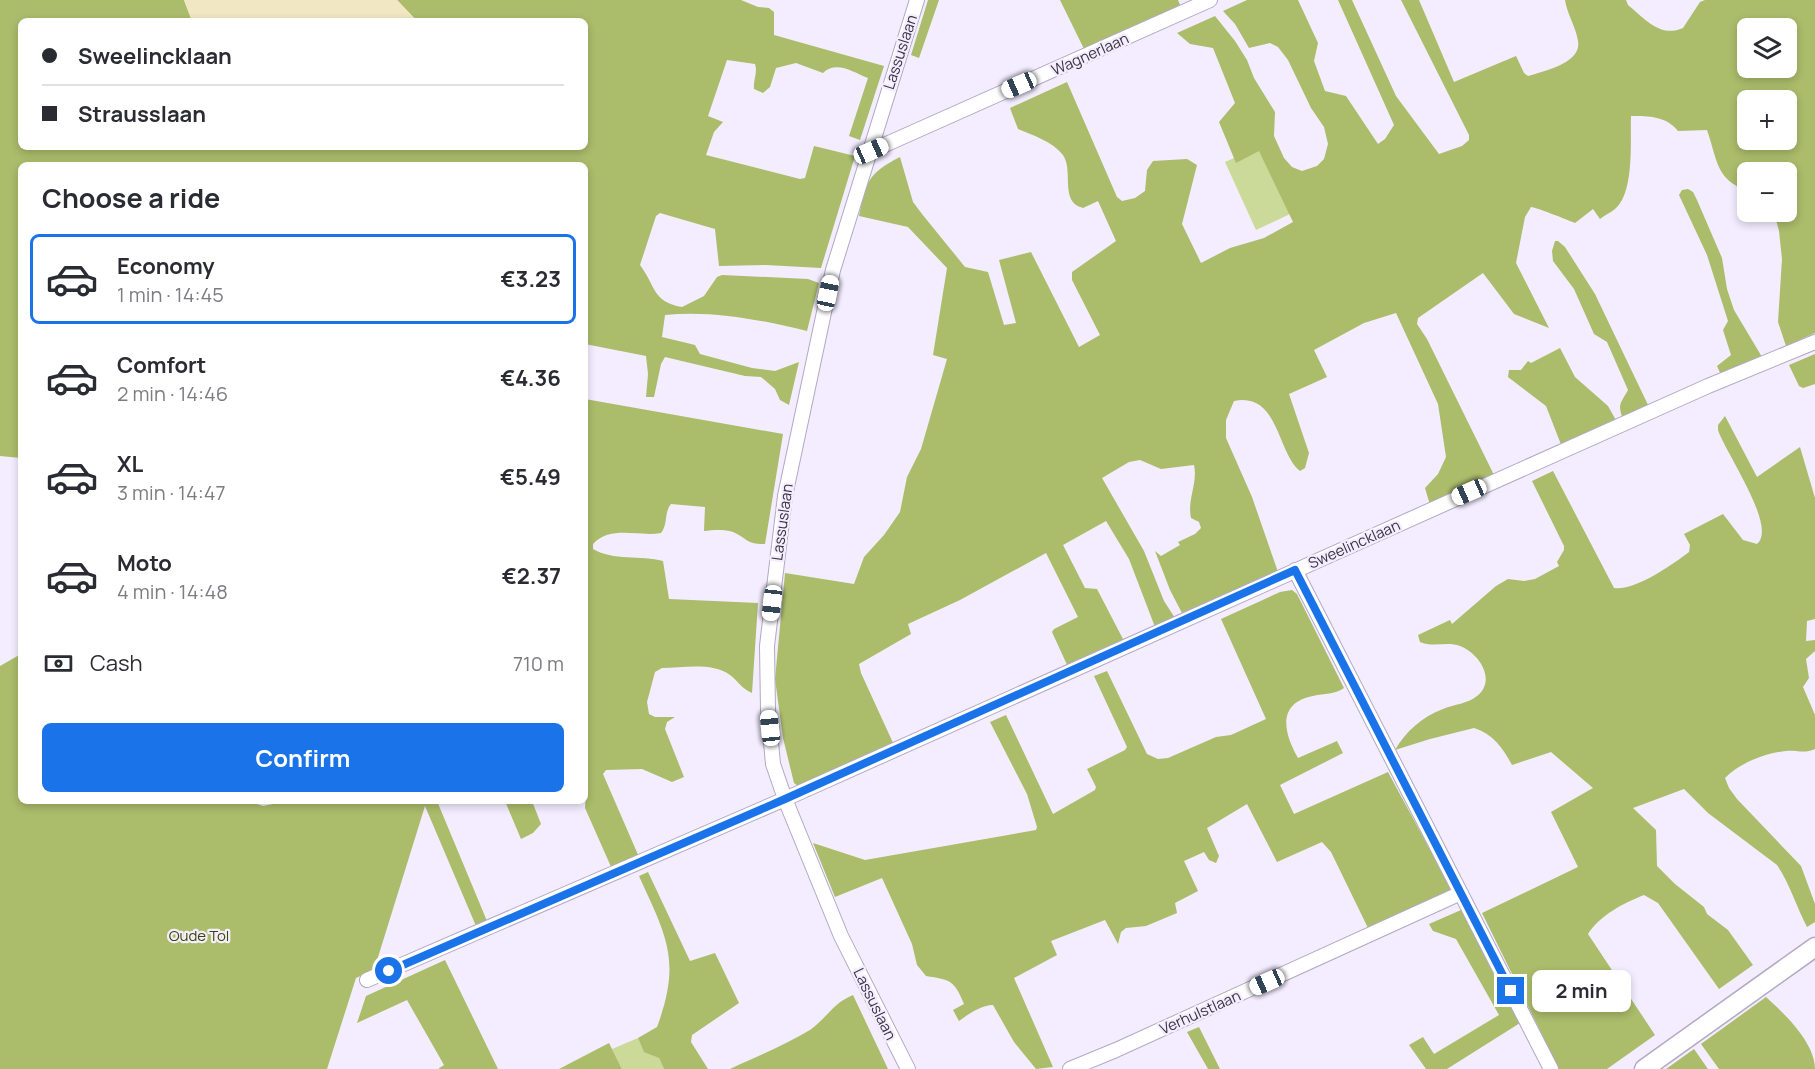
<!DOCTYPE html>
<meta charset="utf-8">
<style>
:root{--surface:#fff;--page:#f2f2f3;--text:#2b2b33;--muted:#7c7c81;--line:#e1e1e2;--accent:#1a73e8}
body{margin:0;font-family:Manrope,sans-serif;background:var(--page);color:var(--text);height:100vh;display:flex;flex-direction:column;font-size:22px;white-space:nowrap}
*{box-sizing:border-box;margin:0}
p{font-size:20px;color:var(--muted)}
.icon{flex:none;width:33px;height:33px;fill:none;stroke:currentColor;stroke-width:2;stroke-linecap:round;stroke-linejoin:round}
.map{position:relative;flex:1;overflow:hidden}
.details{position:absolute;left:18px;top:162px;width:570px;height:642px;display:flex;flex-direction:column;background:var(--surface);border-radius:9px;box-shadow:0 3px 9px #0003}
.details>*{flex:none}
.banner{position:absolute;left:18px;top:18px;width:570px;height:132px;border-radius:9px;box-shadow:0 3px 9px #0003;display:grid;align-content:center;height:132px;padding:0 24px;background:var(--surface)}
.buttons{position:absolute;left:1737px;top:18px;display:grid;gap:12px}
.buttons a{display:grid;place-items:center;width:60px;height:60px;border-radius:9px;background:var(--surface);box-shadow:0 3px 9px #0003;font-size:30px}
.end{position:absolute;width:27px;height:27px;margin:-14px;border:8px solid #1a73e8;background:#fff;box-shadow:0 0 0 3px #fff}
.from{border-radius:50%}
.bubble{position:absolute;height:42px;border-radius:9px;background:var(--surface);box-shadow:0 3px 9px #0003;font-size:20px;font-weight:700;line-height:42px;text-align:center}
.car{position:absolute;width:18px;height:36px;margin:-18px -9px;border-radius:8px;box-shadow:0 0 4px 2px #0007;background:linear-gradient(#fff 24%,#345 0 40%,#fff 0 76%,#345 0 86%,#fff 0)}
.banner b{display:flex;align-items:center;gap:21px;height:57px;font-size:22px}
.banner b+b{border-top:2px solid var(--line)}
.banner i{width:15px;height:15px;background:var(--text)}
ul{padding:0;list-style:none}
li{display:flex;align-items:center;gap:18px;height:90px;margin:0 12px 9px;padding:0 12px;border:3px solid transparent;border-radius:9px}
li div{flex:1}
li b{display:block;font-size:22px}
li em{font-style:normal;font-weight:700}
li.active{border-color:var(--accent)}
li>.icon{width:54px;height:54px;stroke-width:1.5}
h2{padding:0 24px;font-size:27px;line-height:72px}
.pay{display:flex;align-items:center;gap:15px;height:66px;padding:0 24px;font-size:22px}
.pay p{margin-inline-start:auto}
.cta{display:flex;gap:12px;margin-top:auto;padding:12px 24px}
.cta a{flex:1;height:69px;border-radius:9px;background:var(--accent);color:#fff;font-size:24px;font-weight:700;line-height:69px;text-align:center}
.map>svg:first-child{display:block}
</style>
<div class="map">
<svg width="1815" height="1069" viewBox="0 0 1815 1069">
<rect width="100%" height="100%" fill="#f3edff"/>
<path fill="#cbd999" d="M1259 147 1290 214 1256 230 1225 162Z
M638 1038 644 1051 659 1058 664 1069H622L612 1049Z"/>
<path fill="#abbc6b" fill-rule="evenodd" d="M0 0H184L192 21H21V147H585V21H417L397 0H741L758 7 769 8 774 12V35L884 66 860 140 849 136 868 78C853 72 836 60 823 73L796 63 776 68 770 87 763 93 754 89C753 80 758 73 755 64L727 60 708 116 723 122 714 132 706 155 800 179 805 178 814 146 855 156 821 268 766 265 719 266 715 229 660 213 656 216 640 265C656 286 652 302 682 307L704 296 717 277 722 275 808 279 819 283 807 331C762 320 712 310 665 315L662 337 695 345 700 354 752 368 775 371 799 362 789 405 780 400 775 389 761 377 745 376 665 357 661 364 654 397H646L648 374 646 356 585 344V165H21V458L0 456Z
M928 0H939L919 58 911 55Z
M1060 0H1178L1181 7 1085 51Z
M1247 0H1298L1318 43 1314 61 1325 91 1346 96 1378 144 1385 139 1394 125 1338 0H1352L1396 96 1439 154 1462 146 1469 140V135L1401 0H1419L1454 82 1516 56 1524 73 1528 76C1544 71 1582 63 1578 41 1576 27 1567 14 1565 0H1626L1628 5C1645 19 1660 38 1683 28L1700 2 1705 0H1815V333L1786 346 1778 322 1782 259 1779 231 1774 212H1786V172H1748L1747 190C1716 181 1717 158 1707 130L1678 131C1666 116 1649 116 1631 116 1630 139 1635 192 1615 209 1610 213 1605 215 1600 219L1593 209 1575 223C1568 220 1535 207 1531 207L1525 217 1516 263 1549 328 1514 314 1483 273 1418 318 1417 324 1427 339 1495 477 1430 505 1425 488 1438 474 1446 457 1438 404 1396 313 1364 323 1314 350 1327 377 1289 394 1309 453 1305 468 1300 471C1277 453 1279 392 1234 401L1226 420V438L1252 497 1278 572 1183 615 1170 590 1155 551 1161 556 1180 545 1178 542 1195 534 1201 528 1199 522 1191 518C1187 500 1198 483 1194 465L1161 469 1140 460 1129 462 1102 478 1144 551 1164 601 1175 618 1155 627 1129 559 1106 521 1063 545 1085 588 1097 589 1124 641 1068 667 1052 632 1054 629 1078 617 1046 553 960 600 908 624 911 634 859 664 861 673 894 745 798 786 794 783 783 738 775 679 785 573 854 584 864 557 884 535 900 512 907 477 921 449 947 359 933 355 947 268 908 227 859 216C867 181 867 174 900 157L913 202 922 214 965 267 988 272 1004 325 1016 323 999 260 1031 252 1079 347 1100 335 1072 280V272L1116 241 1098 201 1083 208C1059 202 1074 171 1063 155 1052 141 1034 136 1018 129L1010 108 1067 82 1117 197 1122 201 1135 198 1145 191 1147 170 1153 161 1187 159 1197 165 1182 224 1201 263 1230 248 1264 238 1293 222 1259 151 1236 163 1219 122 1235 103 1213 48 1190 44 1177 33 1215 16 1235 41 1247 60 1254 78 1275 112 1274 136 1284 158 1292 167 1302 171 1317 166 1324 159 1328 144 1324 127 1311 108 1288 60 1278 47 1270 43 1249 48 1235 24 1223 11ZM1748 28H1786V68H1748ZM1748 100H1786V140H1748Z
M1688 189 1693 192 1697 200 1722 258 1727 289 1734 310 1762 357 1721 375 1717 366 1731 355 1723 330 1728 321 1707 255 1679 195 1682 190Z
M1555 241H1558L1565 247 1595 294 1649 407 1623 419C1617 404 1621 403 1628 390L1607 342 1594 334 1574 289 1553 261 1552 251Z
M1560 348 1575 377 1608 406 1617 422 1562 447 1546 406 1508 377 1509 370H1521L1528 361 1531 363Z
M1815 354V384L1803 388 1799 386 1789 365Z
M585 399 783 434 765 544C745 544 749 539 733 532 724 529 713 530 704 531L705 507 671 504C664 512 668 525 661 533 638 537 611 525 593 544V549C613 561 641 555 663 561L669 599 758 603 752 693C742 689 738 681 730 675 712 662 683 668 662 668L655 672 647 702 649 714 655 717H675L667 722 665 729 684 777 672 782 642 769 606 770 603 774 639 857 612 869 585 808 587 774 585 769Z
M1725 416 1757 477 1800 447 1815 498V619L1807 621 1806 641 1815 640V651L1806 659 1809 678 1803 687 1815 715V749C1805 754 1796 750 1786 751 1766 753 1739 763 1725 778L1729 788 1737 799 1801 866 1815 904V922L1807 927C1797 908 1789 882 1777 865L1708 813 1684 789 1633 808 1656 830 1657 866 1675 884 1704 907 1707 914 1728 930 1753 965 1719 989 1658 903 1644 895C1624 903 1600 915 1588 934L1655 1035 1607 1069H1559L1482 913 1578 867 1551 812 1593 788 1551 752 1512 765C1503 748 1493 734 1474 728L1430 739 1395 750C1406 731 1422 717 1443 709 1455 704 1467 704 1477 696 1497 680 1479 653 1460 646 1447 641 1433 648 1420 642L1418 635 1450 620 1452 624 1496 586 1508 579 1524 581 1535 579 1559 566 1557 562 1564 550V546L1532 481 1553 471 1614 588C1635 591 1672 565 1689 552L1690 545 1684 534 1723 514 1743 540 1757 544C1778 527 1725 452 1718 430V425Z
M1292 590 1297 594 1344 688C1334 695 1325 693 1313 696 1276 703 1284 734 1298 758L1337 741 1343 753 1280 785 1294 814 1388 772 1450 887V892L1368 928 1331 852 1322 842 1277 862 1247 804 1207 828 1219 856 1216 863 1209 860 1204 852 1184 861 1198 891 1175 903 1177 913 1146 926 1126 928 1121 932 1118 944 1105 920 1051 941 1057 955 1014 978 1053 1067 1036 1069 1014 1042 993 1005C981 1005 969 1014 959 1021L953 1010 964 1004C954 980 951 980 926 976L917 965 912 944 882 878 835 897 813 843 865 860 1036 830 1037 827 1027 794 990 722 1006 715 1053 814 1095 790 1096 787 1087 769 1125 750 1127 747 1094 676 1107 671 1147 754 1158 759 1168 758 1216 737 1231 735 1266 719 1221 619 1280 592Z
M21 654V801H248L263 806 273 804 274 801H437L487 921 476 926 425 806 374 970 356 978 327 1069H0V666Z
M505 801H532L541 824 533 833 521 839Z
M648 872 690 961 715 953 739 1003 692 1035 691 1042 708 1069H664L659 1058 644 1052 638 1038 657 1027C682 960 666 936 639 876Z
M1461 910 1520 1023 1447 1069H1426L1409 1045 1423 1037 1434 1054 1499 1015 1456 939 1433 931 1429 924Z
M445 960 498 1069H438L444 1065 407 1000 357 1023 366 996Z
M853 995 888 1069H730C756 1057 785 1045 810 1030 827 1018 833 1003 853 995Z
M1766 997C1785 1014 1815 1043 1815 1069H1719L1701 1044Z
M1199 1027 1220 1069H1208L1187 1032Z
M609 1043 622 1069H559Z
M1694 1049 1708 1069H1666Z"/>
<path fill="#f1e7c2" d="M184 0H397L417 21H192Z"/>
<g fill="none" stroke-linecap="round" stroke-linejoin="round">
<g stroke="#b2a9c4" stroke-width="16">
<path id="minor" d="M871 151 1210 0
M1295 570 1551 1069
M367 980 785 799 1708 386 1815 342
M908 1069 841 936 785 799 773 764 768 710 767 646 785 496 833 270 917 0
M1070 1069 1116 1050 1461 893"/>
</g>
<g stroke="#b2a9c4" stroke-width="21">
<path id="secondary" d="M1644 1069 1815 947"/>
</g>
<use href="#minor" stroke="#fff" stroke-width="14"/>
<use href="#secondary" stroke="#fff" stroke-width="18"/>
</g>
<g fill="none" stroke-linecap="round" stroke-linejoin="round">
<path stroke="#1a73e8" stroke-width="8" d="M389 971 785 799 1295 570 1511 991"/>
</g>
<g text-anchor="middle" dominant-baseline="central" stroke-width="4.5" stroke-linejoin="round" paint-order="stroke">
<g font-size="15" fill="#383540" stroke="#f3edff">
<text transform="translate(900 52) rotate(-72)">Lassuslaan</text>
<text transform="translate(1090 54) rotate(-24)">Wagnerlaan</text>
<text transform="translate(782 522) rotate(-82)">Lassuslaan</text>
<text transform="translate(1354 544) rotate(-24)">Sweelincklaan</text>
<text transform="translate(875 1004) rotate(64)">Lassuslaan</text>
<text transform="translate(1200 1012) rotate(-24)">Verhulstlaan</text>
</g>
<g font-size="15" fill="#3c4506" stroke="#f3edff">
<text x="199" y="935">Oude Tol</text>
</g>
</g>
</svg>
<div class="buttons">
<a><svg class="icon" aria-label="layers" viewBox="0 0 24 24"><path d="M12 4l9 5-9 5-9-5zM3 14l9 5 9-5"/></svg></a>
<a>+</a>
<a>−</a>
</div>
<i class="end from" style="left:389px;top:971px"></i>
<i class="end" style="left:1511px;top:991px"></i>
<div class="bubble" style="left:1532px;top:970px;width:99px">2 min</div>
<i class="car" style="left:1019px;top:85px;rotate:246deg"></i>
<i class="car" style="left:871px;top:151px;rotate:66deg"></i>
<i class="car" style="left:828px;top:293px;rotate:12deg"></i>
<i class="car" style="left:1469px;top:492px;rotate:246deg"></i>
<i class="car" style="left:772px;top:603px;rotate:187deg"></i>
<i class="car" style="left:770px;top:728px;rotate:354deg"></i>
<i class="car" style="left:1267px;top:982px;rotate:246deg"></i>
<div class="banner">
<b><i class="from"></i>Sweelincklaan</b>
<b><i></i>Strausslaan</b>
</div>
<section class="details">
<h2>Choose a ride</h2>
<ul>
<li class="active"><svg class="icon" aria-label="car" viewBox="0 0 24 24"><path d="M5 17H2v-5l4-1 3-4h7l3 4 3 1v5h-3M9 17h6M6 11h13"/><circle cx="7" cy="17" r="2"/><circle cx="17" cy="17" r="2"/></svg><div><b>Economy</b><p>1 min · 14:45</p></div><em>€3.23</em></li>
<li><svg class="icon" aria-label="car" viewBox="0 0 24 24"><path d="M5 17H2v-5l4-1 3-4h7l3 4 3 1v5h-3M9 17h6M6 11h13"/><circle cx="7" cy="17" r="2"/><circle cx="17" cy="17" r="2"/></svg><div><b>Comfort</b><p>2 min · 14:46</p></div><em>€4.36</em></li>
<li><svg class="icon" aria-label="car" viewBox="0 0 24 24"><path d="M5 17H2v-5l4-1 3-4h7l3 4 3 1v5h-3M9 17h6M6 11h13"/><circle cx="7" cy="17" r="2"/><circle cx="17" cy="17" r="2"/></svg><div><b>XL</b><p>3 min · 14:47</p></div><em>€5.49</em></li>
<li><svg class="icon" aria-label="car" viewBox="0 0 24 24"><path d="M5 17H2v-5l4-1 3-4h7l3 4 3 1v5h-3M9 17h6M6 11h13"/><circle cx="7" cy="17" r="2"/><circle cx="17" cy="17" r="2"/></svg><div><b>Moto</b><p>4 min · 14:48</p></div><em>€2.37</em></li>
</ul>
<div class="pay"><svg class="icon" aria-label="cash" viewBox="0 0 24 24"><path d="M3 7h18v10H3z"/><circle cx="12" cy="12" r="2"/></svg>Cash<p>710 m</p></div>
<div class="cta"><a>Confirm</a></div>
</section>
</div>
